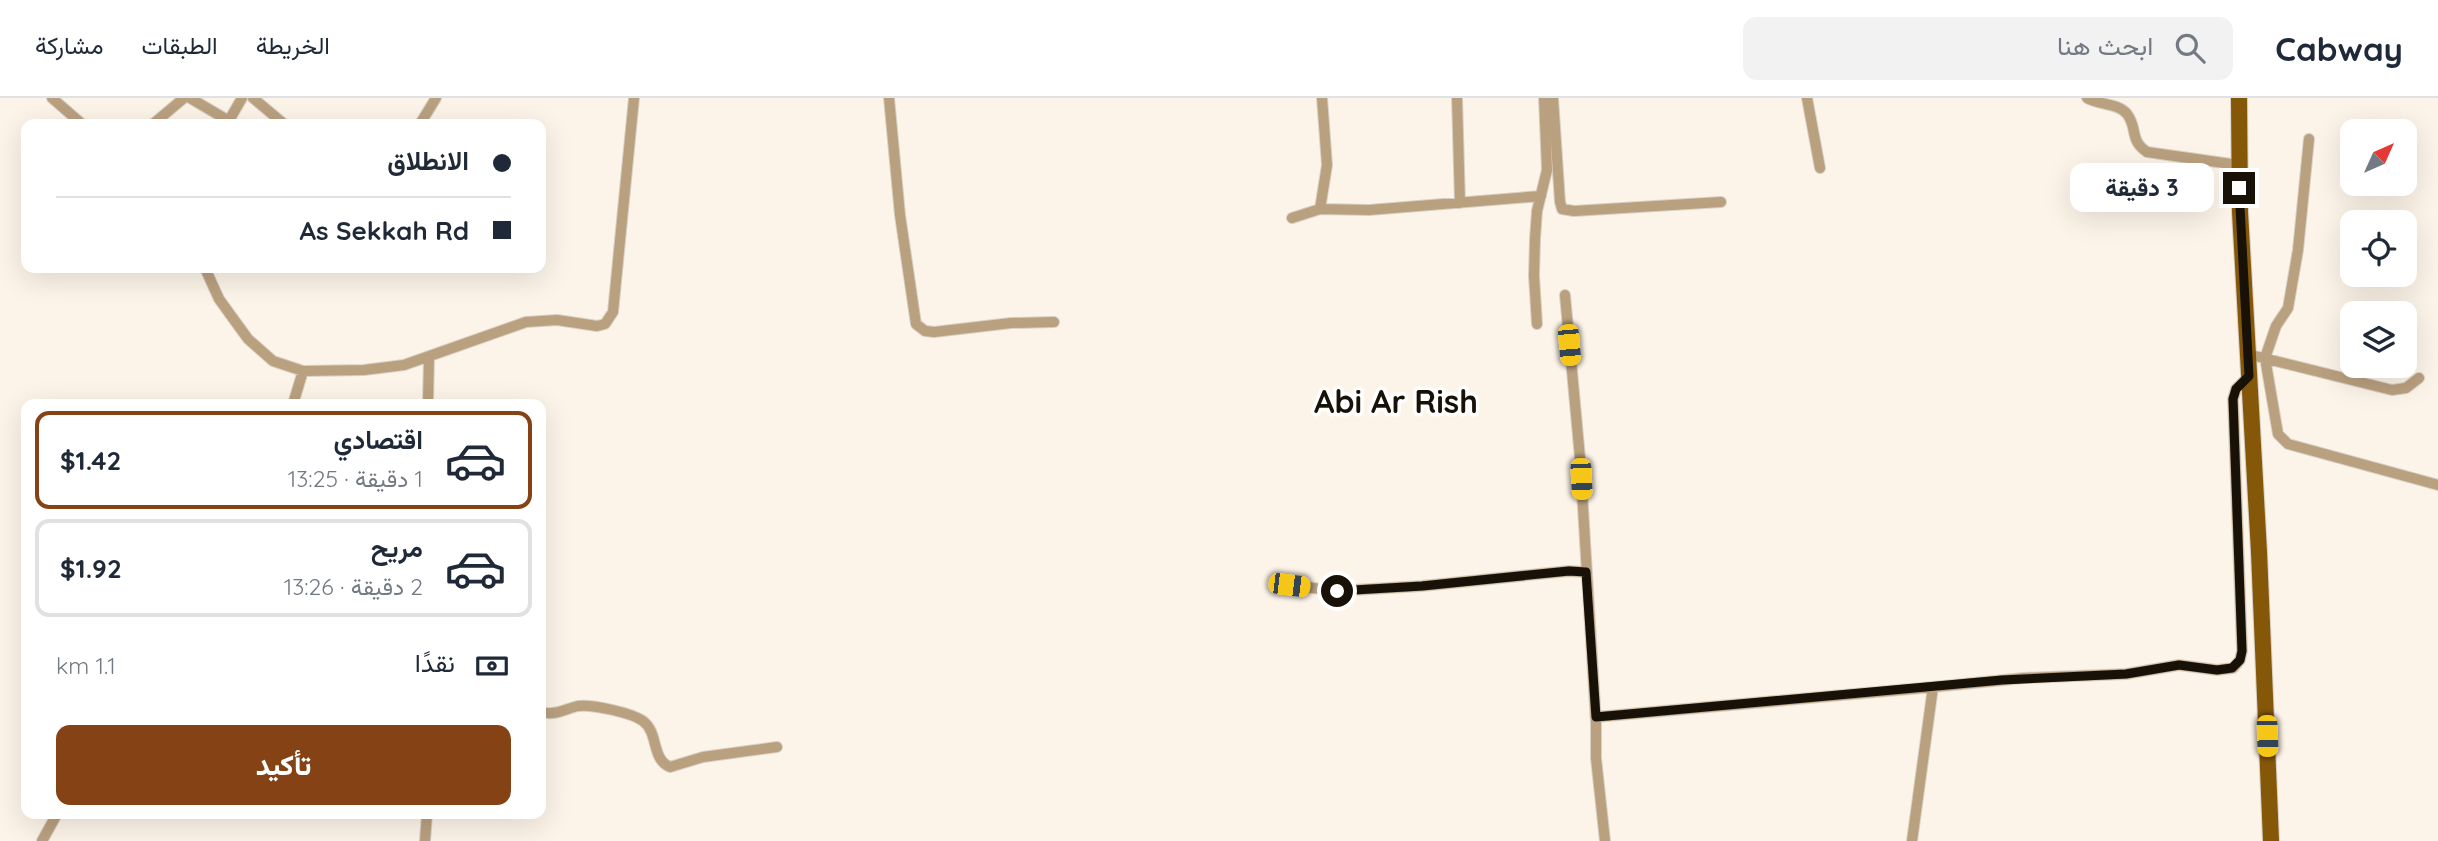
<!DOCTYPE html>
<html lang="ar">
<meta charset="utf-8">
<style>
:root{--surface:#fff;--page:#f2f2f3;--text:#1f2937;--muted:#747a83;--line:#e0e1e3;--accent:#854214}
body{margin:0;font-family:Quicksand,Vazirmatn,sans-serif;background:var(--page);color:var(--text);direction:rtl;height:100vh;display:flex;flex-direction:column;font-size:26px;white-space:nowrap}
*{box-sizing:border-box;margin:0}
p{font-size:23px;color:var(--muted)}
.icon{flex:none;width:38px;height:38px;fill:none;stroke:currentColor;stroke-width:2;stroke-linecap:round;stroke-linejoin:round}
.map{position:relative;flex:1;overflow:hidden;direction:ltr}
.sheet{position:absolute;left:21px;top:301px;width:525px;height:420px;display:flex;flex-direction:column;background:var(--surface);border-radius:14px;box-shadow:0 7px 28px #0002;direction:rtl}
.sheet>*{flex:none}
.banner{position:absolute;left:21px;top:21px;width:525px;height:154px;border-radius:14px;box-shadow:0 7px 28px #0002;direction:rtl;display:grid;align-content:center;height:154px;padding:0 35px;background:var(--surface)}
.needle{width:46px;rotate:45deg}
.controls{position:absolute;left:2340px;top:21px;display:grid;gap:14px}
.controls a{display:grid;place-items:center;width:77px;height:77px;border-radius:14px;background:var(--surface);box-shadow:0 7px 28px #0002;font-size:35px}
.end{position:absolute;width:32px;height:32px;margin:-16px;border:9px solid #181107;background:#fff;box-shadow:0 0 0 4px #fff}
.from{border-radius:50%}
.bubble{position:absolute;height:49px;border-radius:14px;background:var(--surface);box-shadow:0 7px 28px #0002;font-size:23px;font-weight:800;line-height:49px;text-align:center;direction:rtl}
.car{position:absolute;width:21px;height:42px;margin:-21px -10px;border-radius:9px;box-shadow:0 0 5px 2px #0007;background:linear-gradient(#f5c518 24%,#345 0 40%,#f5c518 0 76%,#345 0 86%,#f5c518 0)}
.banner b{display:flex;align-items:center;gap:24px;height:66px;font-size:26px}
.banner b+b{border-top:2px solid var(--line)}
.banner i{width:18px;height:18px;background:var(--text)}
ul{padding:12px 0 0;list-style:none}
li{display:flex;align-items:center;gap:21px;height:98px;margin:0 14px 10px;padding:0 21px;border:4px solid var(--line);border-radius:14px}
li div{flex:1}
li b{display:block;font-size:26px}
li em{font-style:normal;font-weight:800}
li.current{border-color:var(--accent)}
li>.icon{width:63px;height:63px;stroke-width:1.5}
.pay{display:flex;align-items:center;gap:18px;height:77px;padding:0 35px;font-size:26px}
.pay p{margin-inline-start:auto}
.action{display:flex;gap:14px;margin-top:auto;padding:14px 35px}
.action a{flex:1;height:80px;border-radius:14px;background:var(--accent);color:#fff;font-size:28px;font-weight:800;line-height:80px;text-align:center}
header{display:flex;align-items:center;gap:42px;box-sizing:border-box;height:98px;padding:0 35px;background:var(--surface);border-bottom:2px solid var(--line)}
header strong{font-size:33px}
nav{display:flex;gap:38px;margin-inline-start:auto;font-size:24px}
.search{width:490px;height:63px;background:var(--page);display:flex;align-items:center;gap:18px;box-sizing:border-box;padding:0 24px;border-radius:14px;color:var(--muted);font-size:26px}
.map>svg:first-child{display:block}
</style>
<header>
<strong>Cabway</strong>
<div class="search"><svg class="icon" aria-label="search" viewBox="0 0 24 24"><circle cx="10" cy="10" r="6"/><path d="M15 15l6 6"/></svg>ابحث هنا</div>
<nav><a>الخريطة</a><a>الطبقات</a><a>مشاركة</a></nav>
</header>
<div class="map">
<svg width="2438" height="743" viewBox="0 0 2438 743">
<rect width="100%" height="100%" fill="#fdf4e9"/>
<g fill="none" stroke-linecap="round" stroke-linejoin="round">
<g stroke="#d8d0c5" stroke-width="12">
<path id="street" d="M52 0 82 26
M190 0 229 23
M253 0 284 26
M889 0 900 117 916 226 925 233 934 234 1011 225 1054 224
M1457 0 1460 105
M1553 0 1560 104 1562 111 1574 113 1721 104
M1807 0 1820 70
M2087 0C2098 7 2119 5 2127 16 2138 30 2129 42 2147 54L2238 67
M153 26 184 0
M227 26 242 0
M420 26 436 0
M2309 41 2298 152 2288 210 2276 228 2265 260 2278 336 2288 346 2438 387
M1320 111 1369 112 1541 98
M1292 120 1320 111 1327 67 1322 0
M205 170 219 201 248 241 273 263 303 273 364 272 404 267 526 224 557 222 597 228 605 226 613 214 634 0
M1565 197 1580 360 1596 625V660L1605 743
M1537 226 1534 178 1535 141 1537 113 1547 72 1544 0
M2247 256 2392 292 2406 290 2419 280
M293 306 303 273
M428 306 429 259
M1289 487 1337 493 1422 488 1569 473 1586 474
M1933 589 2024 580 2126 576 2179 567 2217 572 2233 570 2240 562 2242 553 2233 301 2236 291 2249 278
M541 614C555 618 565 611 578 608 592 606 632 615 643 623 659 635 651 661 670 669L703 659 777 649
M1596 619 1933 589 1912 743
M42 743 57 716
M425 743 427 716"/>
</g>
<g stroke="#d8d0c5" stroke-width="18">
<path id="primary" d="M2239 0 2240 114 2259 454 2271 743"/>
</g>
<use href="#street" stroke="#b9a07f" stroke-width="10"/>
<use href="#primary" stroke="#855708" stroke-width="16"/>
</g>
<g fill="none" stroke-linecap="round" stroke-linejoin="round">
<path stroke="#181107" stroke-width="9" d="M1337 493 1422 488 1569 473 1586 474 1596 619 2002 582 2126 576 2179 567 2217 572 2232 570 2240 562 2242 553 2233 301 2236 291 2249 278 2239 90"/>
</g>
<g text-anchor="middle" dominant-baseline="central" stroke-width="7" stroke-linejoin="round" paint-order="stroke">
<g font-size="32" font-weight="bold" fill="#181107" stroke="#fff">
<text x="1396" y="303">Abi Ar Rish</text>
</g>
</g>
</svg>
<div class="controls">
<a><svg class="needle" viewBox="-14 -14 28 28"><path d="M0-13l5 13h-10z" fill="#e53935"/><path d="M0 13l5-13h-10z" fill="#747a83"/></svg></a>
<a><svg class="icon" aria-label="locate" viewBox="0 0 24 24"><circle cx="12" cy="12" r="6"/><path d="M12 2v4M12 18v4M2 12h4M18 12h4"/></svg></a>
<a><svg class="icon" aria-label="layers" viewBox="0 0 24 24"><path d="M12 4l9 5-9 5-9-5zM3 14l9 5 9-5"/></svg></a>
</div>
<i class="end from" style="left:1337px;top:493px"></i>
<i class="end" style="left:2239px;top:90px"></i>
<div class="bubble" style="left:2070px;top:65px;width:144px">3 دقيقة</div>
<i class="car" style="left:1569px;top:247px;rotate:175deg"></i>
<i class="car" style="left:1581px;top:381px;rotate:177deg"></i>
<i class="car" style="left:1289px;top:487px;rotate:97deg"></i>
<i class="car" style="left:2267px;top:638px;rotate:178deg"></i>
<div class="banner">
<b><i class="from"></i>الانطلاق</b>
<b><i></i>As Sekkah Rd</b>
</div>
<section class="sheet">
<ul>
<li class="current"><svg class="icon" aria-label="car" viewBox="0 0 24 24"><path d="M5 17H2v-5l4-1 3-4h7l3 4 3 1v5h-3M9 17h6M6 11h13"/><circle cx="7" cy="17" r="2"/><circle cx="17" cy="17" r="2"/></svg><div><b>اقتصادي</b><p>1 دقيقة · 13:25</p></div><em>$1.42</em></li>
<li><svg class="icon" aria-label="car" viewBox="0 0 24 24"><path d="M5 17H2v-5l4-1 3-4h7l3 4 3 1v5h-3M9 17h6M6 11h13"/><circle cx="7" cy="17" r="2"/><circle cx="17" cy="17" r="2"/></svg><div><b>مريح</b><p>2 دقيقة · 13:26</p></div><em>$1.92</em></li>
</ul>
<div class="pay"><svg class="icon" aria-label="cash" viewBox="0 0 24 24"><path d="M3 7h18v10H3z"/><circle cx="12" cy="12" r="2"/></svg>نقدًا<p>1.1 km</p></div>
<div class="action"><a>تأكيد</a></div>
</section>
</div>
